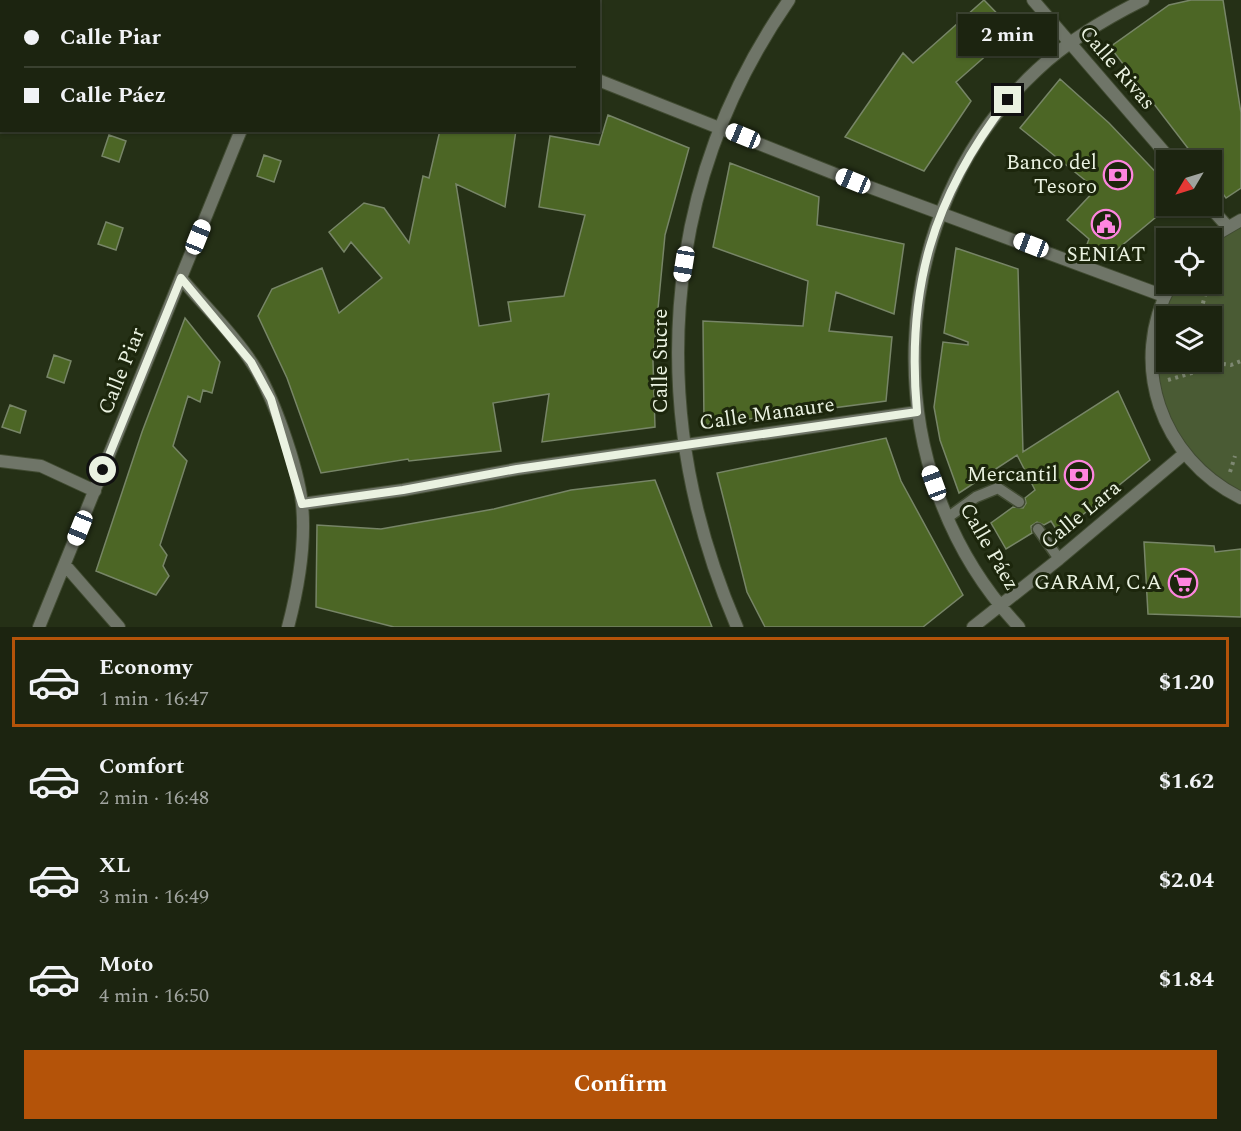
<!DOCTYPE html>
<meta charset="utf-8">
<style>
:root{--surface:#1c2410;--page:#252c19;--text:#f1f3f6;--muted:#a0a49f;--line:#3a4130;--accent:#b45309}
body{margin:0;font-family:Spectral,serif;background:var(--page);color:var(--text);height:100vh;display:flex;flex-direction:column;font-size:22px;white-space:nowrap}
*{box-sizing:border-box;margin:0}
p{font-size:20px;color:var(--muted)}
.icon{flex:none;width:33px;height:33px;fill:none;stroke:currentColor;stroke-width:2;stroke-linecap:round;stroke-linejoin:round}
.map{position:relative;height:627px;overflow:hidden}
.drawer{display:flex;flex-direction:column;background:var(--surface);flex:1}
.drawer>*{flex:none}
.top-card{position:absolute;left:0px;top:0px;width:600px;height:132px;box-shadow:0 2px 4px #0004,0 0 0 2px var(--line);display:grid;align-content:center;height:132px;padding:0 24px;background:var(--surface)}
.needle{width:39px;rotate:232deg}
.buttons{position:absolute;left:1156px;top:150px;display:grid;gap:12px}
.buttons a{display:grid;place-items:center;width:66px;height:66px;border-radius:0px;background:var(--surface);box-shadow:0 2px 4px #0004,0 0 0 2px var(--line);font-size:30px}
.end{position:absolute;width:27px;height:27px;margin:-14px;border:8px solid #eaf2e1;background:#111;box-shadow:0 0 0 3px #111}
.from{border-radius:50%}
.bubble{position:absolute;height:42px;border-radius:0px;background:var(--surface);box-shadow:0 2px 4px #0004,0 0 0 2px var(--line);font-size:20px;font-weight:700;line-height:42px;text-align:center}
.car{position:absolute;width:18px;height:36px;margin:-18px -9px;border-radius:8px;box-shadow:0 0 4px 2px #0007;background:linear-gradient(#fff 24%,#345 0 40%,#fff 0 76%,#345 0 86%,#fff 0)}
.top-card b{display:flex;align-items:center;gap:21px;height:57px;font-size:22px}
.top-card b+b{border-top:2px solid var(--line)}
.top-card i{width:15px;height:15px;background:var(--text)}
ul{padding:10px 0 0;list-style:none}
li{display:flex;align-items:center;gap:18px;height:90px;margin:0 12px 9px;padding:0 12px;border:3px solid transparent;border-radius:0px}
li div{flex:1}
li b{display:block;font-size:22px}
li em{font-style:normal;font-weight:700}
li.active{border-color:var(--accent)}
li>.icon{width:54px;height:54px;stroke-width:1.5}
.primary-button{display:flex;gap:12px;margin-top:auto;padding:12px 24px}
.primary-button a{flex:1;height:69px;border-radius:0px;background:var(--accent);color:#fff;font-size:24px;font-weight:700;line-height:69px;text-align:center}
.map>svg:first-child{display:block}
</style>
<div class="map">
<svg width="1241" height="627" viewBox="0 0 1241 627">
<rect width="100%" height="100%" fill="#253016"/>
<path fill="#4a5b34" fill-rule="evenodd" d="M1241 220V498L1224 490 1166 425 1151 361 1171 284H1212V238ZM1167 316H1212V362H1167Z"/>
<path fill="#4c6625" stroke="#778567" stroke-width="1.5" d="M984 0 1014 31 956 82 971 101 924 171 845 137 903 53 913 63Z
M1191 0H1223L1241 113V188L1226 198 1212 179V160H1197L1110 47 1169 5Z
M1060 79 1109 123 1167 184V208L1108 257 1086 247 1089 239 1067 220 1096 189 1020 128Z
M608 115 689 148 665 235 653 361 655 427 542 442 549 394 493 403 501 451 409 461 408 459 321 473 287 378 258 316 272 289 322 268 339 313 382 278 351 242 344 252 329 232 364 203 384 208 409 243 423 176 429 178 440 130H516L505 207 456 184 479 326 511 321 508 302 564 296 585 215 539 207 550 136 599 145Z
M109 135 126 141 119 162 102 156Z
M264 155 281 161 274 182 257 176Z
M730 163 819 197 817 225 904 244 894 314 836 292 829 331 892 337 886 401 704 425 703 321 803 326 808 281 713 247Z
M106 222 123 228 116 250 98 244Z
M956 248 1018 269 1023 452 1118 391 1150 460 1059 534 1051 521 1044 525 1037 522 1031 526 1032 533 1006 549 991 523 1013 507 1023 508 1026 503 1025 498 1035 490 1017 455 959 493 940 440 934 407 943 342 968 345V342L944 333Z
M185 318 220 362 212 393 203 390 200 402 188 396 173 446 187 461 160 545 167 555 163 566 169 576 156 595 96 571 142 432Z
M54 355 71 361 64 383 47 377Z
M10 405 26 411 20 433 2 427Z
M886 438 901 481 963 595 923 627H765L747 592 717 473Z
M655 480 712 627H394L316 607 317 525 381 529 494 509 571 490Z
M1144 542 1214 546 1215 552 1241 549V617L1148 614Z"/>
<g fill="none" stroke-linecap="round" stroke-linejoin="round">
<g stroke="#414b32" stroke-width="13">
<path id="lane" d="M550 2 551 0
M947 518 976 497 998 488 1019 502
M1038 529 1059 559"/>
</g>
<g stroke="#414b32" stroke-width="14">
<path id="street" d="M390 0 394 2
M1033 0 1171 160
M293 2 294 0
M598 80 853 181 1164 296
M1209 206 1227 226
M1210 238 1241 220
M181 278C204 306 233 333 252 363 273 394 298 467 302 504 306 544 298 589 288 627
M1171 284C1127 363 1161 459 1241 498
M0 461 41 466 95 491
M302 504 403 490 517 469 917 412
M65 565 119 627
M39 627 241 130
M737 627C647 418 657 190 789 0
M973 627 1059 559 1184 454
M1019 627C873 472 881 215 1037 70 1069 40 1105 19 1143 0"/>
</g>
<path stroke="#7e8872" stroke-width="4" stroke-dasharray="3 4.5" stroke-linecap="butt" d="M1195 316 1202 307 1208 284
M1208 362 1231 365 1241 361
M1168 380 1219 365
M1230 472 1235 456"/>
<use href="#lane" stroke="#6f7568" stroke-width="10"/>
<use href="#street" stroke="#6f7568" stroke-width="12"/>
</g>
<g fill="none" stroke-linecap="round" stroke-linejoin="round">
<path stroke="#eaf2e1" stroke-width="8" d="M103 470 181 278 251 362 271 399 302 504 403 490 517 469 917 412C906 289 932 198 1008 100"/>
</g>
<defs>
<g id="bank-ring" transform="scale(1.5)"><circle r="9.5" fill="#1c260c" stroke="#fe85df" stroke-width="1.5"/><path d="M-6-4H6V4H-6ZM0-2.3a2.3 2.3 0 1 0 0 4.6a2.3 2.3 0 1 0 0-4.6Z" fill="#fe85df"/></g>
<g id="civic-ring" transform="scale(1.5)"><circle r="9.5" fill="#1c260c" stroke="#fe85df" stroke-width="1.5"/><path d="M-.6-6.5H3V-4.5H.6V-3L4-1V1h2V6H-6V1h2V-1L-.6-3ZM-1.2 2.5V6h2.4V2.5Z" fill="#fe85df"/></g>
<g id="supermarket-ring" transform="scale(1.5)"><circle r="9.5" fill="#1c260c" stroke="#fe85df" stroke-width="1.5"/><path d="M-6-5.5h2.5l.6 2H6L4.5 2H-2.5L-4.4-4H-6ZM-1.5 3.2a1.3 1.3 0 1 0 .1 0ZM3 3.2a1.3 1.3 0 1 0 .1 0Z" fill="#fe85df"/></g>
</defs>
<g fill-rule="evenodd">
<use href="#bank-ring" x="1118" y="175"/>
<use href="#civic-ring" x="1106" y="224"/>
<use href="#bank-ring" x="1079" y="475"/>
<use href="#supermarket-ring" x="1183" y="583"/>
</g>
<g text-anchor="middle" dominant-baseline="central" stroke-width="6" stroke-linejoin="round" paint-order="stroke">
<g font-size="21" fill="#eaf2e1" stroke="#1c260c">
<text transform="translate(1117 68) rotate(49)">Calle Rivas</text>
<text transform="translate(661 361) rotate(-90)">Calle Sucre</text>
<text transform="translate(122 371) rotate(-68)">Calle Piar</text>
<text transform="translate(767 414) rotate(-8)">Calle Manaure</text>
<text transform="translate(1081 515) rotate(-39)">Calle Lara</text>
<text transform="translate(989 547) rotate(60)">Calle Páez</text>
</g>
<g font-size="21" fill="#eaf2e1" stroke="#1c260c" text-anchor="end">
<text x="1097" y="163">Banco del<tspan x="1097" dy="24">Tesoro</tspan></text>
<text x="1106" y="255" text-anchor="middle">SENIAT</text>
<text x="1058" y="475">Mercantil</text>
<text x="1162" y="583">GARAM, C.A</text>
</g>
</g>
</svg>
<div class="buttons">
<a><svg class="needle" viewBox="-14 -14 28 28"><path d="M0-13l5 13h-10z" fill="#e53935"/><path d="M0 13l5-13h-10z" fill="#a0a49f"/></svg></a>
<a><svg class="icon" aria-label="locate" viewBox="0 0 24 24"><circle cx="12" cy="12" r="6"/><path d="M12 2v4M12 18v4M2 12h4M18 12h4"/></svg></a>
<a><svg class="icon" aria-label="layers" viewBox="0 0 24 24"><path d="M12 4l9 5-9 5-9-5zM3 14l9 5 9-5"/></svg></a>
</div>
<i class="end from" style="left:103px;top:470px"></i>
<i class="end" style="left:1008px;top:100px"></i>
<div class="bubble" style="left:958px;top:14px;width:99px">2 min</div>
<i class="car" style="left:743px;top:136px;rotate:292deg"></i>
<i class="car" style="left:853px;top:181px;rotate:292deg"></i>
<i class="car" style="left:198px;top:237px;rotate:22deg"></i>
<i class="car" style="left:1031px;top:245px;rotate:291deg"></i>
<i class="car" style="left:684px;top:264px;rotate:189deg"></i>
<i class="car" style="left:934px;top:483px;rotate:340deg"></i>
<i class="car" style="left:80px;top:528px;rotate:202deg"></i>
<div class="top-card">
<b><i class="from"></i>Calle Piar</b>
<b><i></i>Calle Páez</b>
</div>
</div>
<section class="drawer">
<ul>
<li class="active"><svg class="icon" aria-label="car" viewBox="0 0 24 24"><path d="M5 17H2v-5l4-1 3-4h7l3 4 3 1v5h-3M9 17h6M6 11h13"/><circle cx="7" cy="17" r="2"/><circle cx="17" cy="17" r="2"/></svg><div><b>Economy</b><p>1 min · 16:47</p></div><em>$1.20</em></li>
<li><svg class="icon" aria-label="car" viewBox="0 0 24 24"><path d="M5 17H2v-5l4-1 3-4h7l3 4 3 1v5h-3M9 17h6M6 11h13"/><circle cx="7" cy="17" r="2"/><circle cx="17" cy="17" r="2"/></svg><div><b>Comfort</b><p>2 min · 16:48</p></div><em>$1.62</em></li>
<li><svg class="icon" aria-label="car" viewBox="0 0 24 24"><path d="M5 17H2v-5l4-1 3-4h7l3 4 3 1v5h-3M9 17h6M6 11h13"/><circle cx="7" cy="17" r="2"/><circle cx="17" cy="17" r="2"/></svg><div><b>XL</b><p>3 min · 16:49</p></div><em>$2.04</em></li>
<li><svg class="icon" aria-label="car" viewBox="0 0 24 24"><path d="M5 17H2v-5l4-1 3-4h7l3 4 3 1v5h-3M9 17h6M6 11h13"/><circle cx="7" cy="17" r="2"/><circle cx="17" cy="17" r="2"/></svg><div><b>Moto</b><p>4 min · 16:50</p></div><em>$1.84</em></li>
</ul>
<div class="primary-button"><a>Confirm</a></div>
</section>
